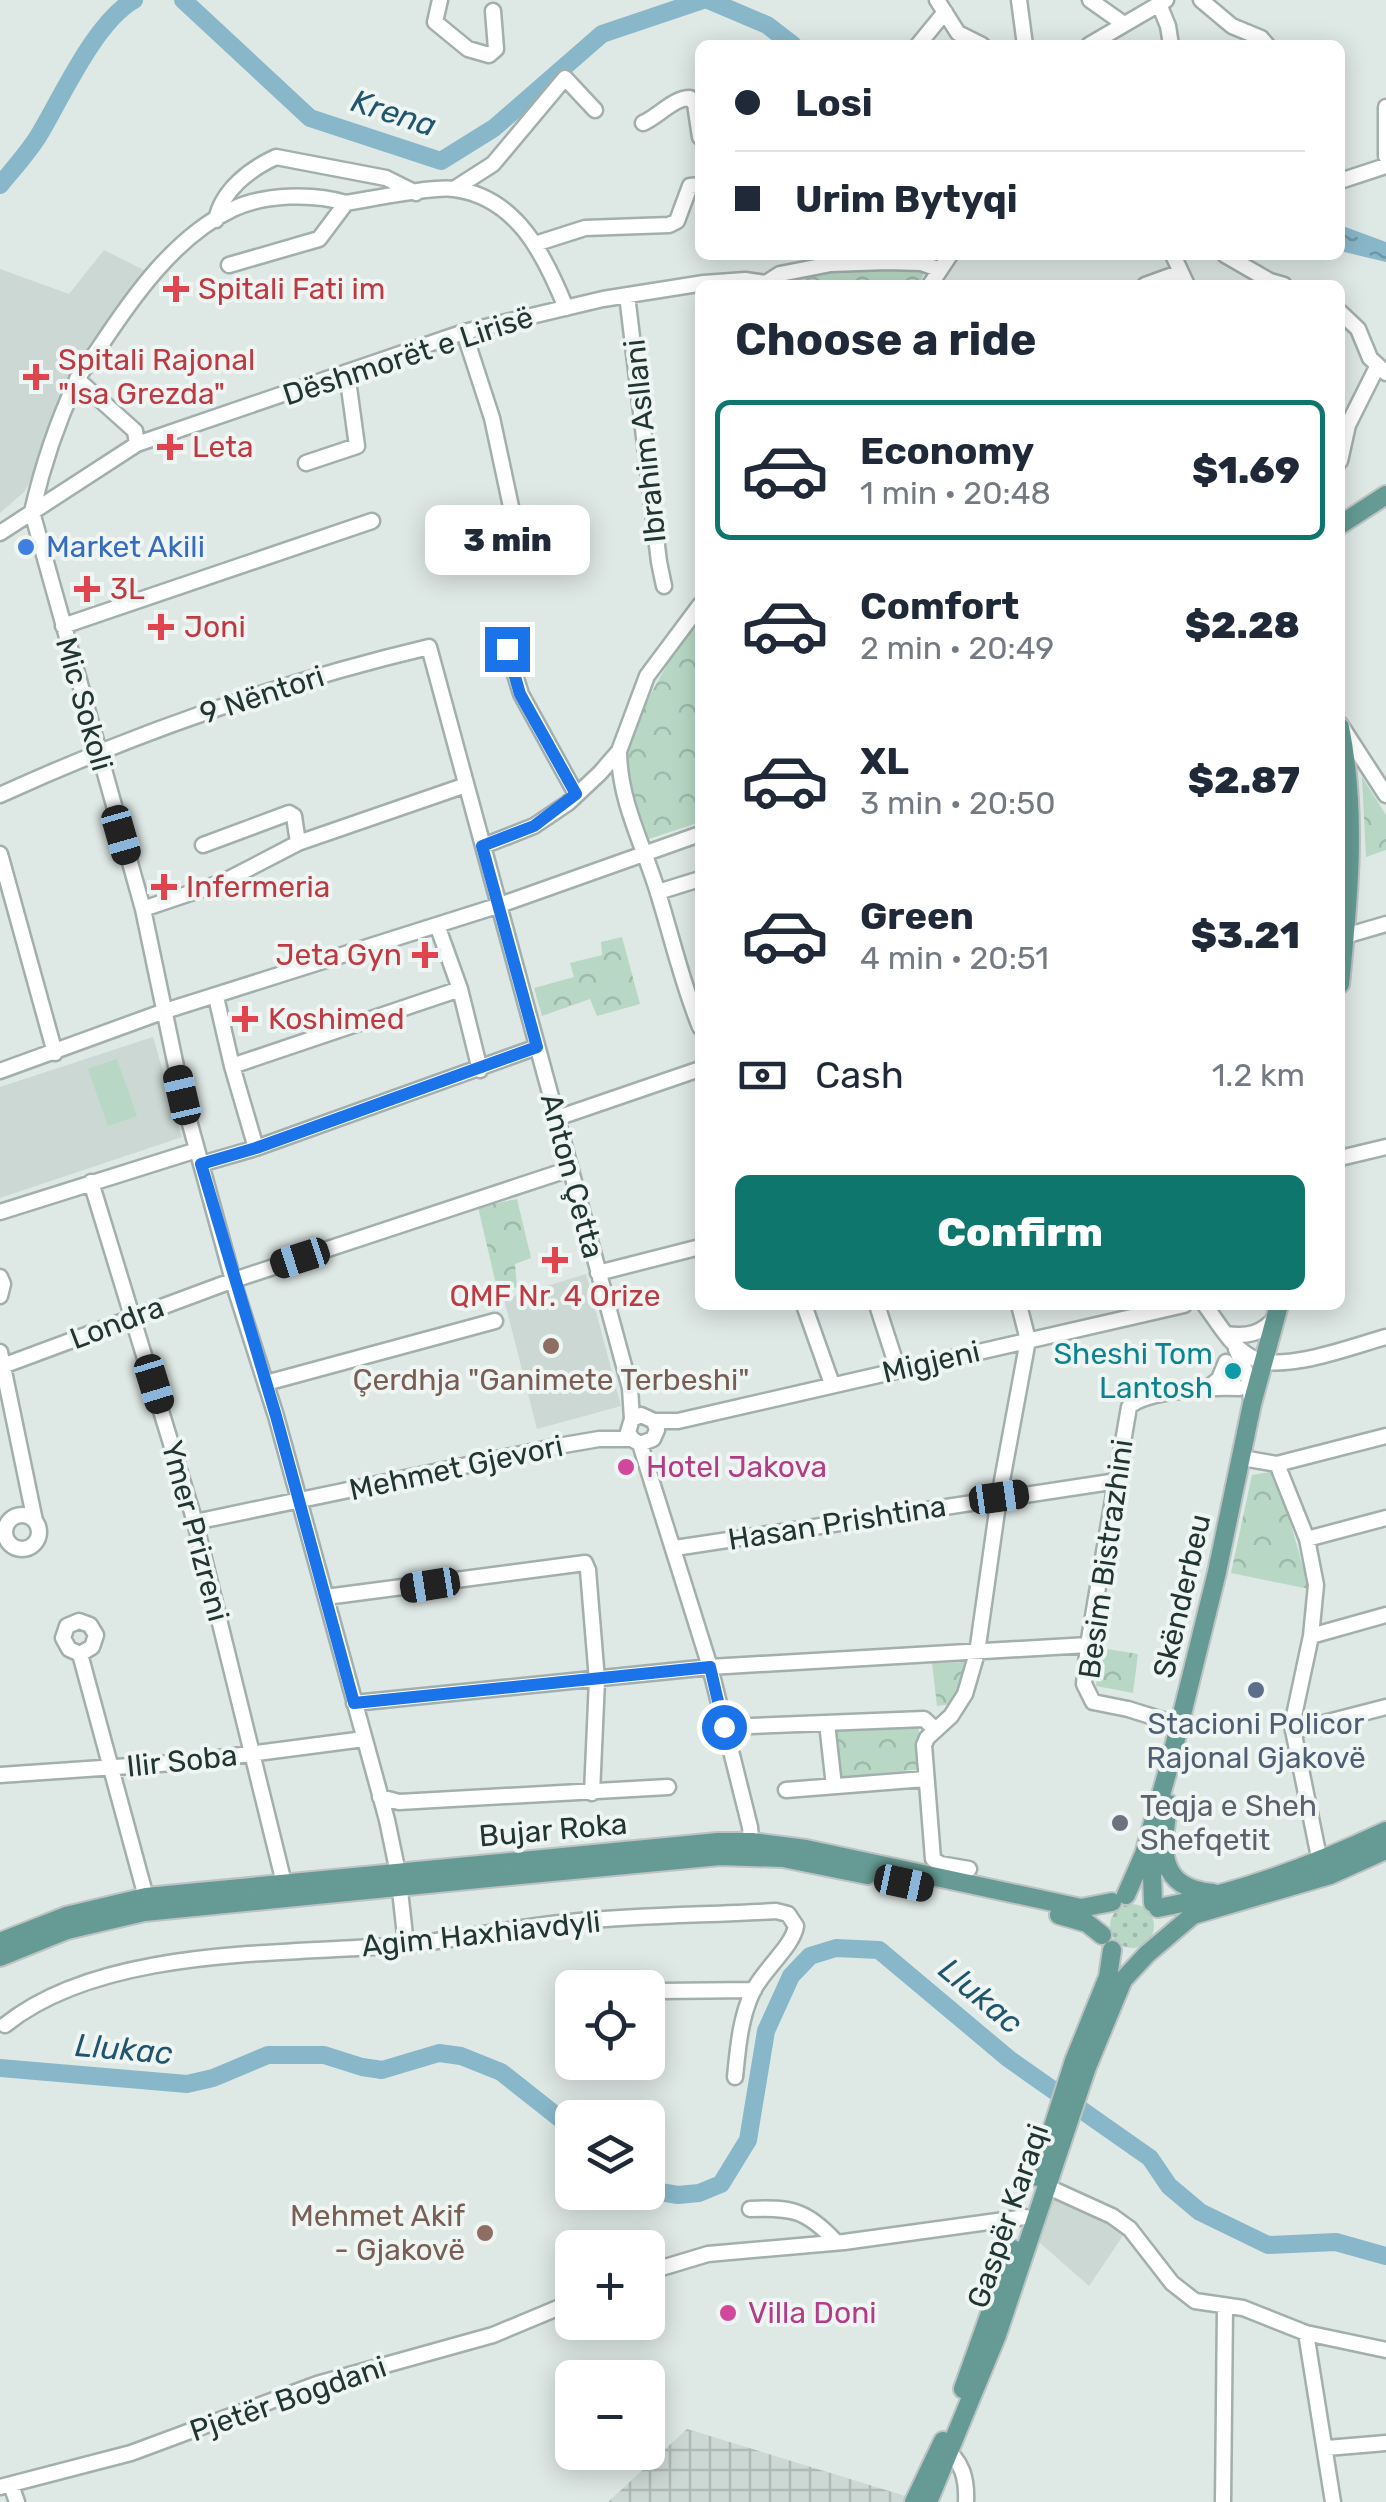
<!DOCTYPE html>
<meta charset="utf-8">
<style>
:root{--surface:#fff;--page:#f6f6f7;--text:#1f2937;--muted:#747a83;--line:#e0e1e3;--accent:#0f766e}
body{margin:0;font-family:Rubik,sans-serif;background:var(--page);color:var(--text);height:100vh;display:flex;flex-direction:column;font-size:38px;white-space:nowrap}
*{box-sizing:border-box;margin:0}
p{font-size:32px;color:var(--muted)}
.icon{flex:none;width:55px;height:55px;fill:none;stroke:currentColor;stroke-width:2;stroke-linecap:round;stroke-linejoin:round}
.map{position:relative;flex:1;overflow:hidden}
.panel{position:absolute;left:695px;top:280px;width:650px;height:1030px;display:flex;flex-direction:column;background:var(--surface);border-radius:15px;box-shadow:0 5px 25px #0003}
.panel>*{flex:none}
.hud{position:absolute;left:695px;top:40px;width:650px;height:220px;border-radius:15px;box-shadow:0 5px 25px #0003;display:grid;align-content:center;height:220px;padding:0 40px;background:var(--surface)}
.controls{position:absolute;left:555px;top:1970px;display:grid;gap:20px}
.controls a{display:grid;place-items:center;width:110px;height:110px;border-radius:15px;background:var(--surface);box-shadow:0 5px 25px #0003;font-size:50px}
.end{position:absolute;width:45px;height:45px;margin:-22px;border:12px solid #1a73e8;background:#fff;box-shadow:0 0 0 5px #fff}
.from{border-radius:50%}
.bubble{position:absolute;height:70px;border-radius:15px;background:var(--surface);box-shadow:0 5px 25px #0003;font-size:32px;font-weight:800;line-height:70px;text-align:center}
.car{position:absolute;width:30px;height:60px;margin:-30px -15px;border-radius:12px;box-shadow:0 0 8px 2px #0007;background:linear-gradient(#222 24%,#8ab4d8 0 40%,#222 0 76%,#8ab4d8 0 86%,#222 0)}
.hud b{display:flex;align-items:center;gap:35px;height:95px;font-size:38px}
.hud b+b{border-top:2px solid var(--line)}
.hud i{width:25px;height:25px;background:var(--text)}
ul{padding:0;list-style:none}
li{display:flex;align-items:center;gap:30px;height:140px;margin:0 20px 15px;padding:0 20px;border:5px solid transparent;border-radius:15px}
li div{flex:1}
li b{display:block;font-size:38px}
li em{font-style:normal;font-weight:800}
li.selected{border-color:var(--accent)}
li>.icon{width:90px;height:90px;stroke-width:1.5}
h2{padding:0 40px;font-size:45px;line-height:120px}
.pay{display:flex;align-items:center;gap:25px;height:110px;padding:0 40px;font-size:38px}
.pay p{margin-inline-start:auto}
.button{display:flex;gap:20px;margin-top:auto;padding:20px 40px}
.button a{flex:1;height:115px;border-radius:15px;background:var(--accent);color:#fff;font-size:40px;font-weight:800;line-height:115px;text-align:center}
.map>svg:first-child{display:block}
</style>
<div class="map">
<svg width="1386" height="2502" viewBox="0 0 1386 2502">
<defs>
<pattern id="industrial-grid" width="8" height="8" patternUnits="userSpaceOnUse" patternTransform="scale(2.5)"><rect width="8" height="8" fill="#ccd8d4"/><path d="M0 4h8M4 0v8" fill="none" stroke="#afbab6"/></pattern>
<pattern id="grass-dots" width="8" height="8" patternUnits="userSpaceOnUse" patternTransform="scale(2.5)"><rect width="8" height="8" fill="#b8d8c5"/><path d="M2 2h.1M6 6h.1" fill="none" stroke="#9ebaaa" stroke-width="1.8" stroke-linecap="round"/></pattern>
<pattern id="park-crowns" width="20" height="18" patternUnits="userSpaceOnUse" patternTransform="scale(2.5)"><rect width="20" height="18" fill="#b8d8c5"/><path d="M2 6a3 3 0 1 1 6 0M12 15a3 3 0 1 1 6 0" fill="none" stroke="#9ebaaa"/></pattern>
<pattern id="water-ripples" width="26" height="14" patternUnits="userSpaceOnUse" patternTransform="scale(2.5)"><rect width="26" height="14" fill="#89b7ca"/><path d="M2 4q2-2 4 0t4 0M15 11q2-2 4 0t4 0" fill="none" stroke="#7096a5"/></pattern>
</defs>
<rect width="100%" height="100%" fill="#dee8e5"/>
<path fill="#ccd8d4" d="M104 250 148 272 84 357 61 396 36 471 24 492 0 513V269L69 294Z
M153 1037 182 1137 0 1198V1087Z
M586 1274 621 1406 537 1429 504 1299Z
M1053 2192 1126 2231 1089 2286 1039 2242Z"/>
<path fill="url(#industrial-grid)" d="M687 2429 925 2502H608Z"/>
<path fill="url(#grass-dots)" d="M1110 1926a22 22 0 1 1 44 0a22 22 0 1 1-44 0Z"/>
<path fill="url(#park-crowns)" d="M926 263 920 285H787L778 281 791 273Z
M700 623V822L646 840 625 793 626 737 679 644Z
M1362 777 1386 815V850L1366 857Z
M622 937 640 1004 597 1016 590 999 542 1016 534 988 574 977 570 963 602 955 601 942Z
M517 1199 531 1258 515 1264 517 1287 498 1293 478 1207Z
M1276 1471 1309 1589 1231 1573 1252 1475Z
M1101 1648 1138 1654 1133 1693 1096 1686Z
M969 1662 964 1685 952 1704 937 1706 932 1663Z
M918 1723 922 1769 842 1777 836 1729Z"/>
<path fill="#b8d8c5" d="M117 1059 137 1116 108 1126 88 1069Z"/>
<path fill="url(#water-ripples)" d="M1340 225 1386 242V262L1340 251Z"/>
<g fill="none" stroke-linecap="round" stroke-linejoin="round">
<path stroke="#89b7ca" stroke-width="18" d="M183 0 310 118 441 161 494 128 602 34 703 0
M708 0 767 25 793 45
M0 185C13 169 28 153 39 135 62 97 95 22 134 0
M0 2068 187 2084 213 2078 268 2055H324L362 2067 382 2070 439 2053 461 2056 501 2072 572 2128
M648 2185 660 2192 678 2195 699 2193 721 2184 748 2140 766 2031 791 1976 810 1956 836 1948 879 1950 1009 2059 1150 2158 1169 2186 1200 2212 1268 2245 1336 2242 1386 2256"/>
<g stroke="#a2afac" stroke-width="19">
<path id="minor" d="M440 0 435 22 468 49 489 55 496 49 493 11
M937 0 958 33 982 45
M1019 0 1025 45
M1090 0 1124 24
M1201 0 1232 26 1261 38 1267 45
M1159 4 1168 26 1171 45
M918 45 945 12
M1089 45 1166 0
M1386 107V156
M643 123C659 116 673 98 690 98L695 104 700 137
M1340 181 1386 166
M454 189 493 164 565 78 595 110
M216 220C222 190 250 169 276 157L386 178 416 193
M535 244 585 228 669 225 677 221 690 186 700 185
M1173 255 1187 285
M1225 255 1270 281 1284 285
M229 265 319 239 346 203
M930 285 950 255
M1145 285 1181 272
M627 295 659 562 664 586
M1340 312 1358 329 1370 358 1386 373
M464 332 492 418 519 544 468 561
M77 379 135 431 137 444
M1340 461 1348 425 1377 367
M306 463 357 446 347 373
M0 533 137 444 464 332 603 299 704 283 745 280 766 283 780 274 831 264 887 262 921 263 938 269
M63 626 372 521
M507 649 521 694 576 794
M1340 724 1386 795
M619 751C619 801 644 846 658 893 672 938 682 983 700 1027
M0 795C138 732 282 682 429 647L630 1388 632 1419 628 1432 632 1439 640 1444 653 1439 657 1430 654 1421 641 1415 632 1419
M203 845 289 813 294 816 298 843
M483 846 534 826 568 803 600 773 619 751 647 676 700 605
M0 854 55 1053
M658 892 700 879
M143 909 223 882 298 843 466 785
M437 925 460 989
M1345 936 1386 924
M216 997 232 1066 256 1148
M232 1066 460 989 480 1070
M0 1071 162 1012 497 906 700 834
M557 1118 700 1069
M1340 1158 1386 1147
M201 1164 256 1148 537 1047
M91 1182 195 1522 284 1883
M0 1212 197 1150
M598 1273 700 1247
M0 1277 3 1284 0 1296
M804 1305 832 1384
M877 1305 898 1370
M1205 1305C1219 1324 1231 1347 1253 1358 1284 1373 1353 1346 1386 1337
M1226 1334C1247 1337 1262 1334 1276 1317
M1236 1349 1248 1377 1251 1399
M0 1352 35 1521
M0 1367 234 1280 570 1169
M266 1383 495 1321
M1208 1388 1219 1379 1226 1362
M654 1421H678L1184 1305
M640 1444 710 1667 750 1827 752 1852
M1242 1458 1277 1464 1386 1436
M1277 1464 1307 1539 1316 1585 1311 1636 1292 1725 1320 1862
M5 1532a17 17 0 1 1 34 0a17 17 0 1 1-34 0Z
M195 1522 564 1445 599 1439H632
M1307 1539 1386 1518
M675 1548 1117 1481
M326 1597 585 1563 588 1570 597 1680 592 1793
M1311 1636 1386 1615
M80 1654 69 1649 63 1638 67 1626 79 1621 90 1625 96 1635 92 1647 80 1654 146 1897
M354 1703 710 1667 1088 1645
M827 1723 834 1786
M724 1727 924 1719 936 1730
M1189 1728 1128 1709 1093 1702 1084 1684 1088 1645 1129 1407C1145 1390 1215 1387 1239 1388
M1293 1731 1386 1707
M0 1775 188 1762 364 1739
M786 1790 925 1779
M380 1797 399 1802 668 1787
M969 1869 940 1864 933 1859 924 1745 927 1738 951 1716 965 1694 977 1653 999 1497 1028 1340 1019 1305
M406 1944 398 1873 387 1820 276 1416 236 1291 182 1095 143 909 32 512C42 468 57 423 76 382 81 371 90 361 97 351 132 298 174 237 233 209 264 194 314 193 346 203 371 199 432 186 454 189 517 197 545 256 566 308
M661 1991 754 1990
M5 2025C103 1946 282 1955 403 1945 459 1940 514 1927 570 1922 638 1915 708 1915 776 1911L788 1914 796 1926C793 1946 764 1969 753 1991 740 2018 738 2048 735 2077
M1046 2186 1112 2216 1130 2229 1172 2283 1195 2301 1243 2308 1306 2333 1386 2350
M750 2209C791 2207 807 2210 836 2242
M648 2272 708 2254 844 2242 1025 2217
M1306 2333 1333 2502
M942 2447C963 2460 967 2480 966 2502
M1327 2448 1386 2443
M11 2485 17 2502
M0 2487 131 2453 317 2384 493 2335 572 2302
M1223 2502 1225 2306"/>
</g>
<g stroke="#bcc3c2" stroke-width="22">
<path id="major" d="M1340 525 1386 495
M1340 727C1357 812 1349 897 1340 984
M1169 1804C1161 1847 1156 1888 1213 1893
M1126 1895 1144 1854 1170 1763 1217 1572 1252 1404 1279 1305
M1153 1903 1152 1876 1157 1844
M1158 1908C1237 1894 1314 1865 1386 1831
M1059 1915 1087 1923 1102 1935
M0 1942 66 1916 146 1897 718 1842H752L806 1849 1081 1908 1112 1902
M0 1957 67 1930 144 1912 448 1882 720 1856 783 1858 867 1875
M1037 2177 1074 2061 1108 1977 1112 1950
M963 2389 1013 2249
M914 2502 943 2441
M928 2502 997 2335 1087 2067 1123 1980 1147 1954 1193 1915 1330 1875 1386 1850"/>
</g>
<use href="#minor" stroke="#fff" stroke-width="14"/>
<use href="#major" stroke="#659b94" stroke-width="18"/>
</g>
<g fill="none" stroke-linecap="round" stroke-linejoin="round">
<path stroke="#1a73e8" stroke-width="12" d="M507 649 520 694 576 794 534 826 482 846 537 1047 256 1148 201 1164 276 1416 354 1703 710 1667 724 1727"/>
</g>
<g fill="#e0444e" stroke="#eef5f2" stroke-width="4">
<path d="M171 274h10v10h10v10h-10v10h-10v-10h-10v-10h10z"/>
<path d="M31 362h10v10h10v10h-10v10h-10v-10h-10v-10h10z"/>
<path d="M165 432h10v10h10v10h-10v10h-10v-10h-10v-10h10z"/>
<path d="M82 574h10v10h10v10h-10v10h-10v-10h-10v-10h10z"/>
<path d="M156 612h10v10h10v10h-10v10h-10v-10h-10v-10h10z"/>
<path d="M159 872h10v10h10v10h-10v10h-10v-10h-10v-10h10z"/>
<path d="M420 940h10v10h10v10h-10v10h-10v-10h-10v-10h10z"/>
<path d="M240 1004h10v10h10v10h-10v10h-10v-10h-10v-10h10z"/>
<path d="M550 1245h10v10h10v10h-10v10h-10v-10h-10v-10h10z"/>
</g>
<circle fill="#3f7fe0" stroke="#eef5f2" stroke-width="4" cx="26" cy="547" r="10"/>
<g fill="#8d6e63" stroke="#eef5f2" stroke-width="4">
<circle cx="551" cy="1346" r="10"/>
<circle cx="485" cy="2233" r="10"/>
</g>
<circle fill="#0f9aa8" stroke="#eef5f2" stroke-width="4" cx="1233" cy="1371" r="10"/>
<g fill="#d1479c" stroke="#eef5f2" stroke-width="4">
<circle cx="626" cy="1467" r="10"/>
<circle cx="728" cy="2313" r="10"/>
</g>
<circle fill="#5c6f8a" stroke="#eef5f2" stroke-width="4" cx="1256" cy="1690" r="10"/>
<circle fill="#6b7280" stroke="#eef5f2" stroke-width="4" cx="1120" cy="1823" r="10"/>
<g text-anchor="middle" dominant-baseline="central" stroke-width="8" stroke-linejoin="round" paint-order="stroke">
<g font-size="30" fill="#be3a42" stroke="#eef5f2" text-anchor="start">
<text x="198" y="289">Spitali Fati im</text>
<text x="58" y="360">Spitali Rajonal<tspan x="58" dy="34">"Isa Grezda"</tspan></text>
<text x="192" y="447">Leta</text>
<text x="110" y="589">3L</text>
<text x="184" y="627">Joni</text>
<text x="186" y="887">Infermeria</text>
<text x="402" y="955" text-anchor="end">Jeta Gyn</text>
<text x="268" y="1019">Koshimed</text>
<text x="555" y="1296" text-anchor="middle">QMF Nr. 4 Orize</text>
</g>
<g font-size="30" fill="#213633" stroke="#eef5f2">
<text transform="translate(408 356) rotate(-18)">Dëshmorët e Lirisë</text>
<text transform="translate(645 441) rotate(-96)">Ibrahim Asllani</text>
<text transform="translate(262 695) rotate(-18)">9 Nëntori</text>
<text transform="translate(84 704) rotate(74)">Mic Sokoli</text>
<text transform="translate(572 1176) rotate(75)">Anton Çetta</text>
<text transform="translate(117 1323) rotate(-21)">Londra</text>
<text transform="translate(931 1362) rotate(-13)">Migjeni</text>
<text transform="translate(456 1468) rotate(-12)">Mehmet Gjevori</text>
<text transform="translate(837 1523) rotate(-9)">Hasan Prishtina</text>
<text transform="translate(195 1531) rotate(75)">Ymer Prizreni</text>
<text transform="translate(1106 1559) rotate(-82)">Besim Bistrazhini</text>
<text transform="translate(1182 1596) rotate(-77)">Skënderbeu</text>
<text transform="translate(182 1761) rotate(-6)">Ilir Soba</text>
<text transform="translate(553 1830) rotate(-5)">Bujar Roka</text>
<text transform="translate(481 1934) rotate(-6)">Agim Haxhiavdyli</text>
<text transform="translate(1008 2216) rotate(-71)">Gaspër Karaqi</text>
<text transform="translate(288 2399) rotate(-19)">Pjetër Bogdani</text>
</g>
<g font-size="30" fill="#366cbe" stroke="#eef5f2" text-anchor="start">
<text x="46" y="547">Market Akili</text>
</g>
<g font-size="30" fill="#0d838f" stroke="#eef5f2" text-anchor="end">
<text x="1213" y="1354">Sheshi Tom<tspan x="1213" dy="34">Lantosh</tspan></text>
</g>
<g font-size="30" fill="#785e54" stroke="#eef5f2">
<text x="551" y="1380">Çerdhja "Ganimete Terbeshi"</text>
<text x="465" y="2216" text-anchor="end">Mehmet Akif<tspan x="465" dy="34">- Gjakovë</tspan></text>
</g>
<g font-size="30" fill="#b23c85" stroke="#eef5f2" text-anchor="start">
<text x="646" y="1467">Hotel Jakova</text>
<text x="748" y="2313">Villa Doni</text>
</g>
<g font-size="30" fill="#4e5e75" stroke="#eef5f2">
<text x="1256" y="1724">Stacioni Policor<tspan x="1256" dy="34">Rajonal Gjakovë</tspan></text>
</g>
<g font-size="30" fill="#5b616d" stroke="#eef5f2" text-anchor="start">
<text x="1140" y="1806">Teqja e Sheh<tspan x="1140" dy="34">Shefqetit</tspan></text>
</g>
<g font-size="32" font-style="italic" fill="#20556d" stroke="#eef5f2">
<text transform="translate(394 113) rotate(18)">Krena</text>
<text transform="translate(981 1996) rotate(40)">Llukac</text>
<text transform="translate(124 2049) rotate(5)">Llukac</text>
</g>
</g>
</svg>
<div class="controls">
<a><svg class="icon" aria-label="locate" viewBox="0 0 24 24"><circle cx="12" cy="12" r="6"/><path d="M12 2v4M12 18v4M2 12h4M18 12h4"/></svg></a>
<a><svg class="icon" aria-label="layers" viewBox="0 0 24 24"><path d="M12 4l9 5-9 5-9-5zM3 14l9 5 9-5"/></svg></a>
<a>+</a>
<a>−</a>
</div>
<i class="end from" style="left:724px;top:1727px"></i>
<i class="end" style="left:507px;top:649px"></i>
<div class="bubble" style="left:425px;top:505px;width:165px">3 min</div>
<i class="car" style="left:121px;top:835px;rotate:164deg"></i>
<i class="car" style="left:182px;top:1095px;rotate:347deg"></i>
<i class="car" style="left:300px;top:1258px;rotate:252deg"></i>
<i class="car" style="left:154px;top:1384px;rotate:163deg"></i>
<i class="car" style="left:999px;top:1497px;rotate:82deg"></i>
<i class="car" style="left:430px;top:1585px;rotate:261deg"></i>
<i class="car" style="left:904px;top:1883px;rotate:102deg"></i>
<div class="hud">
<b><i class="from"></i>Losi</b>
<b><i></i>Urim Bytyqi</b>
</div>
<section class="panel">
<h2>Choose a ride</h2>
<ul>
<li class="selected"><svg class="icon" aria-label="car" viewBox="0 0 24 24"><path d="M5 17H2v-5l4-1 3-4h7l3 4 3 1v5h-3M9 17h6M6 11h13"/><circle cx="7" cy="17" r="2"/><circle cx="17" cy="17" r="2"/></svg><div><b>Economy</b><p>1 min · 20:48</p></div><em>$1.69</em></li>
<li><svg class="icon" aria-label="car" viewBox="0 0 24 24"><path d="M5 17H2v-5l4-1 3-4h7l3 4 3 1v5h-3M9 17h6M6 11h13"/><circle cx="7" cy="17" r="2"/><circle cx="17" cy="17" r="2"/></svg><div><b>Comfort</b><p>2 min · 20:49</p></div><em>$2.28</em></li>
<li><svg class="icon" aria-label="car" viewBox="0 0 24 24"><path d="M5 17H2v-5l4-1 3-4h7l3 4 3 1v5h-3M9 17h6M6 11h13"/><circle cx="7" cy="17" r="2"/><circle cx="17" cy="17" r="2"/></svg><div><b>XL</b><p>3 min · 20:50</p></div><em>$2.87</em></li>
<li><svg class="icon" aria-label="car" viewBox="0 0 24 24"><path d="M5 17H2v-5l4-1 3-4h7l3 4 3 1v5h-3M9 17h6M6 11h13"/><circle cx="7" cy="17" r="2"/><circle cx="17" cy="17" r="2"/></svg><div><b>Green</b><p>4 min · 20:51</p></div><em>$3.21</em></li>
</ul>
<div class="pay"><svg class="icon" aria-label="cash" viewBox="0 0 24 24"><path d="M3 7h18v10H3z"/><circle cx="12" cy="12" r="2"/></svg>Cash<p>1.2 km</p></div>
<div class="button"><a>Confirm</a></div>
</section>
</div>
